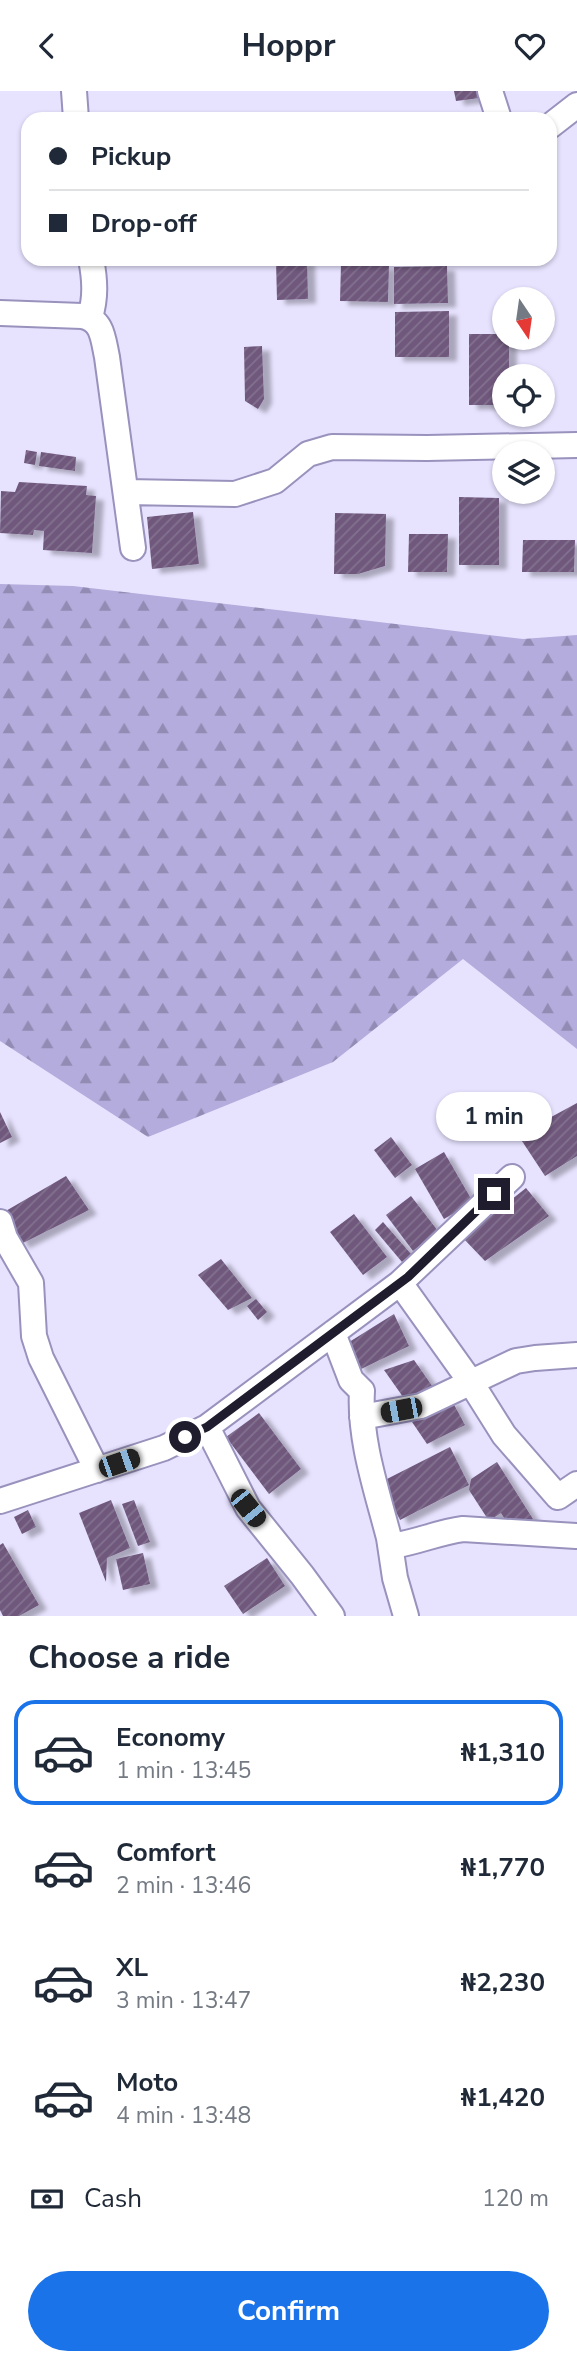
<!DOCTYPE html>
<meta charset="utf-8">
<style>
:root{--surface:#fff;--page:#f6f6f7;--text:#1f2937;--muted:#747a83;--line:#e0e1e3;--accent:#1a73e8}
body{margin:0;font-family:"Nunito Sans",sans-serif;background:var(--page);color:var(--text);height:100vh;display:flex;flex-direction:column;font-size:26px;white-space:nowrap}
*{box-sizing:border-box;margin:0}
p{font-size:23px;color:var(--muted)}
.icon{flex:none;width:38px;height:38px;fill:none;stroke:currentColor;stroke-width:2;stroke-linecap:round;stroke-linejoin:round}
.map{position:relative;height:1525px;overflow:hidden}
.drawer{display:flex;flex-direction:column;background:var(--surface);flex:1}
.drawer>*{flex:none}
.hud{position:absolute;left:21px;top:21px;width:536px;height:154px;border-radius:21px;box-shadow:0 2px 5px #0004;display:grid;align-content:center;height:154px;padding:0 28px;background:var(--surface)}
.needle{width:46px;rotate:167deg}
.tools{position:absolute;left:492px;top:196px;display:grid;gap:14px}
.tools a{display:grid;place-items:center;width:63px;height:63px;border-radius:50%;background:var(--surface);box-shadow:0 2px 5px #0004;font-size:35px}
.end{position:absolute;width:32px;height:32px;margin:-16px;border:9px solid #1f1d2d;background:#fff;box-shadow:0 0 0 4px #fff}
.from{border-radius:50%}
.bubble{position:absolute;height:49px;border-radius:24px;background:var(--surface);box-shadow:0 2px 5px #0004;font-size:23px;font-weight:700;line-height:49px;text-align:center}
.car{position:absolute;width:21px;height:42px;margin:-21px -10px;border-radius:9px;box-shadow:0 0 5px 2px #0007;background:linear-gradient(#222 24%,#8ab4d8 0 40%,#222 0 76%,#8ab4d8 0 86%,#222 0)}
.hud b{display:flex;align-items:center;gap:24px;height:66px;font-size:26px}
.hud b+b{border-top:2px solid var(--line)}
.hud i{width:18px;height:18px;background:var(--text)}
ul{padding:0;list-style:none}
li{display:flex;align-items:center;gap:21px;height:105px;margin:0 14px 10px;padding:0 14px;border:4px solid transparent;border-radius:21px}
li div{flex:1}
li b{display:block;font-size:26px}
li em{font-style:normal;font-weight:700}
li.active{border-color:var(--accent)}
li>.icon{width:63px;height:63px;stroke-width:1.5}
h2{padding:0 28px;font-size:32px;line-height:84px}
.pay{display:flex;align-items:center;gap:18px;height:77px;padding:0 28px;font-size:26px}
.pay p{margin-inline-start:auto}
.button{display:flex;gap:14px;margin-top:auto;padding:14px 28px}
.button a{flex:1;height:80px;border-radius:42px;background:var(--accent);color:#fff;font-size:28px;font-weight:700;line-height:80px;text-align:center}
header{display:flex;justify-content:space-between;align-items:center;height:91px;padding:0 28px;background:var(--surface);font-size:32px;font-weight:700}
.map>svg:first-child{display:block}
</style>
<header><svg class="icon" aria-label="back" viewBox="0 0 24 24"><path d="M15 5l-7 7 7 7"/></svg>Hoppr<svg class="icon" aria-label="heart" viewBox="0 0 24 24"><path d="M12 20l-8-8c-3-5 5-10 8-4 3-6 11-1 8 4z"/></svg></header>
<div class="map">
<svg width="577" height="1525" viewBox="0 0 577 1525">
<defs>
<pattern id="forest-firs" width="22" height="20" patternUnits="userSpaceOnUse" patternTransform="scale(1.75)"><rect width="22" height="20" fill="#b4acdc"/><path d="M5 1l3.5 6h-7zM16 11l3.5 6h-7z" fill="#928bb3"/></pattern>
<pattern id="building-hatch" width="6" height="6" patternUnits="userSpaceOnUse" patternTransform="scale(1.75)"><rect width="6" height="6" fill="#6f587d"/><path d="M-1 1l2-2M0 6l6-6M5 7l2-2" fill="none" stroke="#82718e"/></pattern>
<filter id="shadow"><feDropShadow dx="8" dy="4.5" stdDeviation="2" flood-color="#0004"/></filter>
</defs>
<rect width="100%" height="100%" fill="#e7e3ff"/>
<path fill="url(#forest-firs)" d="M0 493 73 495 523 548 577 544V958L463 868 333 971 148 1046 0 950Z"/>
<path fill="url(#building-hatch)" filter="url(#shadow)" d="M454 0H479L480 7 456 10Z
M307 169 308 208 277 209 276 170Z
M341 173 389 174 388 211 340 210Z
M447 175 448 212 394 213V176Z
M449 220V266H395V221Z
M469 243H504V247H509V285H504V314H469Z
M262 255 264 308 258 318 245 310 244 256Z
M26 359 37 361 35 374 24 372Z
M41 361 76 366 75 380 39 375Z
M19 391 87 395 86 404 96 405 92 462 43 459 44 440 34 439 33 444 0 442 1 400 15 401Z
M459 406 499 407V474H459Z
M193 421 199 473 152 478 147 426Z
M335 422 386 423 385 475 358 483H334Z
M409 443H448L447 481H408Z
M523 449H575L574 481H522Z
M577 1012V1065L545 1085 518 1044Z
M0 1021 12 1046 0 1052Z
M391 1046 412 1074 395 1087 374 1059Z
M444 1061 473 1111 444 1128 415 1078Z
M66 1085 89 1119 21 1153 4 1121Z
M526 1097 549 1125 485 1170 463 1147Z
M411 1105 438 1140 413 1160 386 1124Z
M354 1123 387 1166 363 1184 330 1141Z
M383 1131 411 1163 402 1171 375 1139Z
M221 1168 252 1207 228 1219 198 1184Z
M256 1208 267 1221 258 1229 247 1215Z
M394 1223 409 1255 359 1279 346 1253Z
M414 1269 435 1299 408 1313 384 1279Z
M451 1308 465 1334 427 1353 412 1331Z
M259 1322 301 1378 269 1403 226 1346Z
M450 1356 469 1394 400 1429 381 1391Z
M497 1371 533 1428 513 1441 501 1422 489 1430 469 1399 471 1388Z
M111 1409 130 1457 107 1467 106 1491 79 1422Z
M134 1409 150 1451 138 1455 122 1413Z
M28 1419 36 1436 22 1443 14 1426Z
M3 1452 39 1514 19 1525H3L0 1519V1454Z
M143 1462 150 1493 123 1499 116 1468Z
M267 1467 285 1495 243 1523 224 1495Z"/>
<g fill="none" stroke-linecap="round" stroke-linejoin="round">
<g stroke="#9992bd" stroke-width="28">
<path id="minor" d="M74 0 76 28
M490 0 499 28
M550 35 577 14
M0 222 82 225C103 229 103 248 107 266L133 457
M90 226C96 206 95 189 91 168
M127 401 235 403 275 390 308 363 332 356 427 357 577 354
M0 1131 5 1147 31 1192 34 1245 41 1267 97 1379
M400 1192 512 1086
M333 1242 351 1289 362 1300C359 1349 377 1400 389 1447L397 1454C420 1450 440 1441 463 1438L576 1445
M362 1326 421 1315 516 1270 535 1267 577 1264
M207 1336 248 1417 302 1484 332 1525
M0 1410 164 1357 207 1336 400 1192 470 1290 504 1344 558 1406 577 1393
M389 1447 395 1487 406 1525"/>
</g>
<use href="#minor" stroke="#fff" stroke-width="24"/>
</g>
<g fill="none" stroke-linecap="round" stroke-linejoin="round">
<path stroke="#1f1d2d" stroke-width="9" d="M185 1346 207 1336 408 1186 494 1103"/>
</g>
</svg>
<div class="tools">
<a><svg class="needle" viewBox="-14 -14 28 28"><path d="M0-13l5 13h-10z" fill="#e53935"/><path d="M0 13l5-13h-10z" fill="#747a83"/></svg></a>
<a><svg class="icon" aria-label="locate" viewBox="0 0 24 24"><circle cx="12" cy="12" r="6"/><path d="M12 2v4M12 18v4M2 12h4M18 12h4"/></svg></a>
<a><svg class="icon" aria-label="layers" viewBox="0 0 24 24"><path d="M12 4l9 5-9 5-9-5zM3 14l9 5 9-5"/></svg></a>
</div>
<i class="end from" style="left:185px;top:1346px"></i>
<i class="end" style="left:494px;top:1103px"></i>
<div class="bubble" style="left:436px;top:1001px;width:116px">1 min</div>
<i class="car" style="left:401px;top:1319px;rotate:259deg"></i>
<i class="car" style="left:119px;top:1372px;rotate:71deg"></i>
<i class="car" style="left:248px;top:1417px;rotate:141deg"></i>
<div class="hud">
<b><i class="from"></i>Pickup</b>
<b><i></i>Drop-off</b>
</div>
</div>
<section class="drawer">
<h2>Choose a ride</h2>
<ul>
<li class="active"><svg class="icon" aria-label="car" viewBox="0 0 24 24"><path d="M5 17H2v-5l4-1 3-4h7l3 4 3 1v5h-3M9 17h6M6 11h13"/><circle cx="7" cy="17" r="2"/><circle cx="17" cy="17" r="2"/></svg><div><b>Economy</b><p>1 min · 13:45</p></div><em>₦1,310</em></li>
<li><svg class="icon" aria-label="car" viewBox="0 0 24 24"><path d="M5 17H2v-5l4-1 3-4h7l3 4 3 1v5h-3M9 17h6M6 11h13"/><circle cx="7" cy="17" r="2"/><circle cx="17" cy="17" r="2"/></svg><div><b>Comfort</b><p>2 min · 13:46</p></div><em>₦1,770</em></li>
<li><svg class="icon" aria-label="car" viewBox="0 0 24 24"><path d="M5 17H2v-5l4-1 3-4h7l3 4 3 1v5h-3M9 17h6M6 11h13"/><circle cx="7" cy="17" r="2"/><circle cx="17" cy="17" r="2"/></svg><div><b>XL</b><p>3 min · 13:47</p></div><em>₦2,230</em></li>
<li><svg class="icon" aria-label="car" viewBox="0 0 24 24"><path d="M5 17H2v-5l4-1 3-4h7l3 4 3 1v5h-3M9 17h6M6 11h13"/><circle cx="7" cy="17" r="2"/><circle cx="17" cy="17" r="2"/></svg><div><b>Moto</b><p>4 min · 13:48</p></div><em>₦1,420</em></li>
</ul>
<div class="pay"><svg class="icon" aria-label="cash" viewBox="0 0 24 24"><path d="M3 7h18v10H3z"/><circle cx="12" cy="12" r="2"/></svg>Cash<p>120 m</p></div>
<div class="button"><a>Confirm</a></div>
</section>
